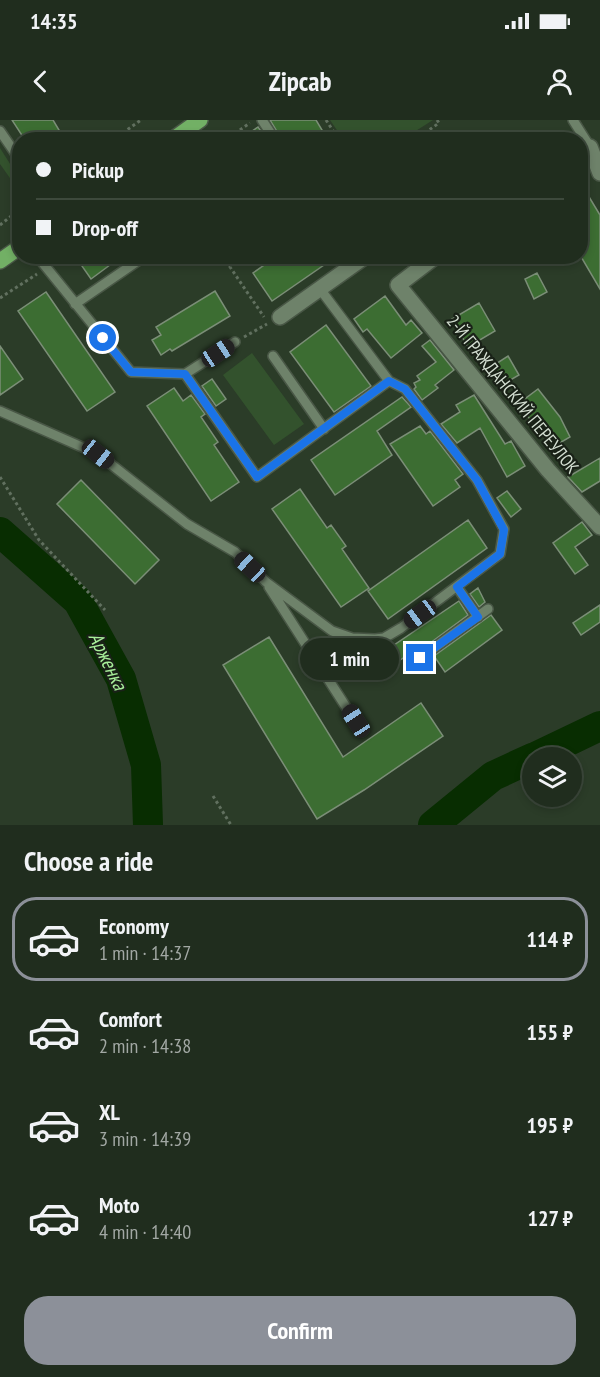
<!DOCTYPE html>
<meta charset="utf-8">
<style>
:root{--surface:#202d1e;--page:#283527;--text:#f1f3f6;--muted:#a2a8a4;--line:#3d493c;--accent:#8c9099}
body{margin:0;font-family:"PT Sans Narrow",sans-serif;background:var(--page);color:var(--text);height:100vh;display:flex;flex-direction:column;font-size:22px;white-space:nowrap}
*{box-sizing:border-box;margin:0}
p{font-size:20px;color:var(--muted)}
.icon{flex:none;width:33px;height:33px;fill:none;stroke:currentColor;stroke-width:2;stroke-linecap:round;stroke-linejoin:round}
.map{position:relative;height:705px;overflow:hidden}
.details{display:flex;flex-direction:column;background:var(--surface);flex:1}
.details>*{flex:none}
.banner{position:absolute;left:12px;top:12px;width:576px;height:132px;border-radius:24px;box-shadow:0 3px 9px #0003,0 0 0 2px var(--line);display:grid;align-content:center;height:132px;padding:0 24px;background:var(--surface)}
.buttons{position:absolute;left:522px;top:627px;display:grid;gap:12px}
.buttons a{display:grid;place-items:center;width:60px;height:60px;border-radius:50%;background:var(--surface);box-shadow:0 3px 9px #0003,0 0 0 2px var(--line);font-size:30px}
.end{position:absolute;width:27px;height:27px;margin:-14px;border:8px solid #1a73e8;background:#fff;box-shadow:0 0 0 3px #fff}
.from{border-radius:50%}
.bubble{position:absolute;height:42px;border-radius:21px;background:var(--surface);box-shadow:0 3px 9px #0003,0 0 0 2px var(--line);font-size:20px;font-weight:700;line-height:42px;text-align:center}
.car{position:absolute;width:18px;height:36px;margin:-18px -9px;border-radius:8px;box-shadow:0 0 4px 2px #0007;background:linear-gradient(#222 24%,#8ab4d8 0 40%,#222 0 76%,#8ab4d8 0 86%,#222 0)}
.banner b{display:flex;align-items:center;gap:21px;height:57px;font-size:22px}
.banner b+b{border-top:2px solid var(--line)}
.banner i{width:15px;height:15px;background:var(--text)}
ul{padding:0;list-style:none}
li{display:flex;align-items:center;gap:18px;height:84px;margin:0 12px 9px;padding:0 12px;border:3px solid transparent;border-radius:24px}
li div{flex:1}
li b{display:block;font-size:22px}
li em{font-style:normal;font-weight:700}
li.current{border-color:var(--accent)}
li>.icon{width:54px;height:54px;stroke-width:1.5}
h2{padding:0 24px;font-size:27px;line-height:72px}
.action{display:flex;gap:12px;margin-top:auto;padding:12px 24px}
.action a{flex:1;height:69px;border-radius:24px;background:var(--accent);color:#fff;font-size:24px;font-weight:700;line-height:69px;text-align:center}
.status{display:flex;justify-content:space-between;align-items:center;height:42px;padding:0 30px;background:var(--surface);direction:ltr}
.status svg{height:16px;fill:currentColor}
header{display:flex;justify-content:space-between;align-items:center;height:78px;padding:0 24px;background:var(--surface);font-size:27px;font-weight:700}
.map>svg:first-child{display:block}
</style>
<div class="status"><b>14:35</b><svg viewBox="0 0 49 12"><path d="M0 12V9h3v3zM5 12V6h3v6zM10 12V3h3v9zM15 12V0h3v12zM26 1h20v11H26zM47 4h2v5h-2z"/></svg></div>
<header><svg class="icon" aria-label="back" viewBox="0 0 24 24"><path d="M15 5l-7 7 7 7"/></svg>Zipcab<svg class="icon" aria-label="person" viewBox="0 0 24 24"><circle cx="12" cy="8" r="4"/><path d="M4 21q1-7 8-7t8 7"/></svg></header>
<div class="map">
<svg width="600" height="705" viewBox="0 0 600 705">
<rect width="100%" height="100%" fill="#2b3c28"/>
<path fill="#33522d" d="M330 0H433L403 19H343Z
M0 28 19 58V67L17 68 0 44Z
M252 233 304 304 274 325 223 255Z"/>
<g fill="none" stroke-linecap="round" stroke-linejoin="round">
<path stroke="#082d01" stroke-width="30" d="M0 412 78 481 121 559 146 645 148 705
M533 638 600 606
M433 705 493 656 532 638"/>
</g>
<path fill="#3c6d32" stroke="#7b8e77" stroke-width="1.5" d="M12 0H53L65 20H25Z
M270 0H316L328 20H282Z
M258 7 267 20H239Z
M580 62 600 95V169L580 135Z
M75 136H122L91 159Z
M277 136H337L272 181 253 153Z
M537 153 547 172 534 179 525 159Z
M215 171 230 196 172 231 170 229 161 235 152 220 161 215 156 207Z
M46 172 115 272 87 291 18 191Z
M385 176 406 205 411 200 422 213 391 238 367 209 363 212 354 199Z
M479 183 495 211 468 227 452 199Z
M326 205 371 266 334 292 290 232Z
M430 220 454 250 435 265 438 268 422 280 414 269 416 267 414 263 420 260 417 256 436 242 422 226Z
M0 226 23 259 0 275Z
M508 236 519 255 502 265 491 247Z
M212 259 226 279 216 286 202 266Z
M174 268 183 281 191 275 205 294 201 297 218 322 214 325 239 362 211 381 147 286Z
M538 269 560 297 570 317 558 324 547 306 540 312 518 284Z
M474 275 505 324 511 321 525 346 507 357 480 308 457 323 441 304 460 292 456 285Z
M402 277 411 287 377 311 392 335 335 375 311 340Z
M420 306 426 314 430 311 463 354 455 360 460 367 433 386 390 324Z
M600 338V361L582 372 568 357Z
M81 360 159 440 135 464 57 384Z
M300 369 327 408 331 405 346 426 342 429 369 468 341 487 272 389Z
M507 371 521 389 511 397 497 378Z
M468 400 487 428 388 499 368 471Z
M582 402 592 415 575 427 588 445 575 454 553 423Z
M478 468 485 482 479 487 470 474Z
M459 481 468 495 426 526 424 524 381 553 372 540Z
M600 485V502L581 515 573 503Z
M491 495 502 510 445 552 434 536Z
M269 517 343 637 421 583 443 616 364 670 317 699 223 545Z"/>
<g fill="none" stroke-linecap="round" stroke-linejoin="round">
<g stroke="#495746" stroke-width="12">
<path id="lane" d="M262 0 275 20
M573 0 590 27
M0 11 20 40
M320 169 389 261
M75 184 145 136
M273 236 324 309
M185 254 235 222
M0 291 98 334 187 404 235 432 266 462 332 511 352 518 375 519 384 518 401 508 500 434 504 409 477 360 405 269 389 261 257 357 185 254 131 252 37 136
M269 467 355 601
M457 467 478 497
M420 538 488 489"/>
</g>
<g stroke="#495746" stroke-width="18">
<path id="street" d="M590 27 600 53
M436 136 398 165 548 350 600 407
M280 197 366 136"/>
</g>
<g stroke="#495746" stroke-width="18">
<path id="primary" d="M172 20 200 0
M0 141 20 127"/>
</g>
<path stroke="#61705f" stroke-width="3" stroke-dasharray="3 3" stroke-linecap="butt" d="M326 0 339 20
M113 20 141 0
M225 20 250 3
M415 20 439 3 437 0
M0 105 20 89
M245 136 230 147 264 197
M0 178 37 154
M244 217 267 204
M0 357 39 420 105 490
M213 676 231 705"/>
<use href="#lane" stroke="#6e826a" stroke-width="9"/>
<use href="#street" stroke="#6e826a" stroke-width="15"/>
<use href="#primary" stroke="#72b065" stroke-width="15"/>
</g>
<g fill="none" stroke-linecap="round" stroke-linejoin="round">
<path stroke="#1a73e8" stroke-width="8" d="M103 218 131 252 185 254 257 357 389 261 405 269 477 360 504 410 500 434 457 467 478 497 420 538"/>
</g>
<g text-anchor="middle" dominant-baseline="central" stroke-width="4.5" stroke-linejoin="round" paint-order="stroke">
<g font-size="18" fill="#d3ded1" stroke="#192117">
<text transform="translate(513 274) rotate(51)">2-Й ГРАЖДАНСКИЙ ПЕРЕУЛОК</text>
</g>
<g font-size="20" font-style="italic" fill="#a8ee9a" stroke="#192117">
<text transform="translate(108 541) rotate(64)">Арженка</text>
</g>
</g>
</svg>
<div class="buttons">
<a><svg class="icon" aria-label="layers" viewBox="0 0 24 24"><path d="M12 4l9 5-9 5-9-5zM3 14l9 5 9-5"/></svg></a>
</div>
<i class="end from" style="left:103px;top:218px"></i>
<i class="end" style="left:420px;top:538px"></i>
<div class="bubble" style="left:300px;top:518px;width:99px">1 min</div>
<i class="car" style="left:218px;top:233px;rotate:57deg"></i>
<i class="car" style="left:98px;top:334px;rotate:128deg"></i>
<i class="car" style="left:250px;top:447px;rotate:313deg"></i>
<i class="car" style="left:420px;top:494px;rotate:234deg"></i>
<i class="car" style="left:356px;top:601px;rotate:327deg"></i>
<div class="banner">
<b><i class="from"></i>Pickup</b>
<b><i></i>Drop-off</b>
</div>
</div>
<section class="details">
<h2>Choose a ride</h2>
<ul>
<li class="current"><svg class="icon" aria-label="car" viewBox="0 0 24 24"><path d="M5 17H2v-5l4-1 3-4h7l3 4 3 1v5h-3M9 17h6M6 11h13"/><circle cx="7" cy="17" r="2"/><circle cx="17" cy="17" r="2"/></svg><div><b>Economy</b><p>1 min · 14:37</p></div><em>114 ₽</em></li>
<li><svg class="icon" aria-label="car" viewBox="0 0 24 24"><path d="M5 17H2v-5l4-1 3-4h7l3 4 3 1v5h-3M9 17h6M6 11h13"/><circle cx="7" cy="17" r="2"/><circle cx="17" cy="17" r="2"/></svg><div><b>Comfort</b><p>2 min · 14:38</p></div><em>155 ₽</em></li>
<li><svg class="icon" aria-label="car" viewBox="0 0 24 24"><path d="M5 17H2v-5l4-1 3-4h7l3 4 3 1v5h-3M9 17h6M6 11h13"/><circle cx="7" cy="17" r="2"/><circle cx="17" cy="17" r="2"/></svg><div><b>XL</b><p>3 min · 14:39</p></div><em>195 ₽</em></li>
<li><svg class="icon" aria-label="car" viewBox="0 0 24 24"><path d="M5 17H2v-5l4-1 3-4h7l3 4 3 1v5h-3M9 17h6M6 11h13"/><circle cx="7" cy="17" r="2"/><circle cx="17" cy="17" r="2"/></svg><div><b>Moto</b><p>4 min · 14:40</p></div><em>127 ₽</em></li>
</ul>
<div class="action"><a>Confirm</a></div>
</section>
